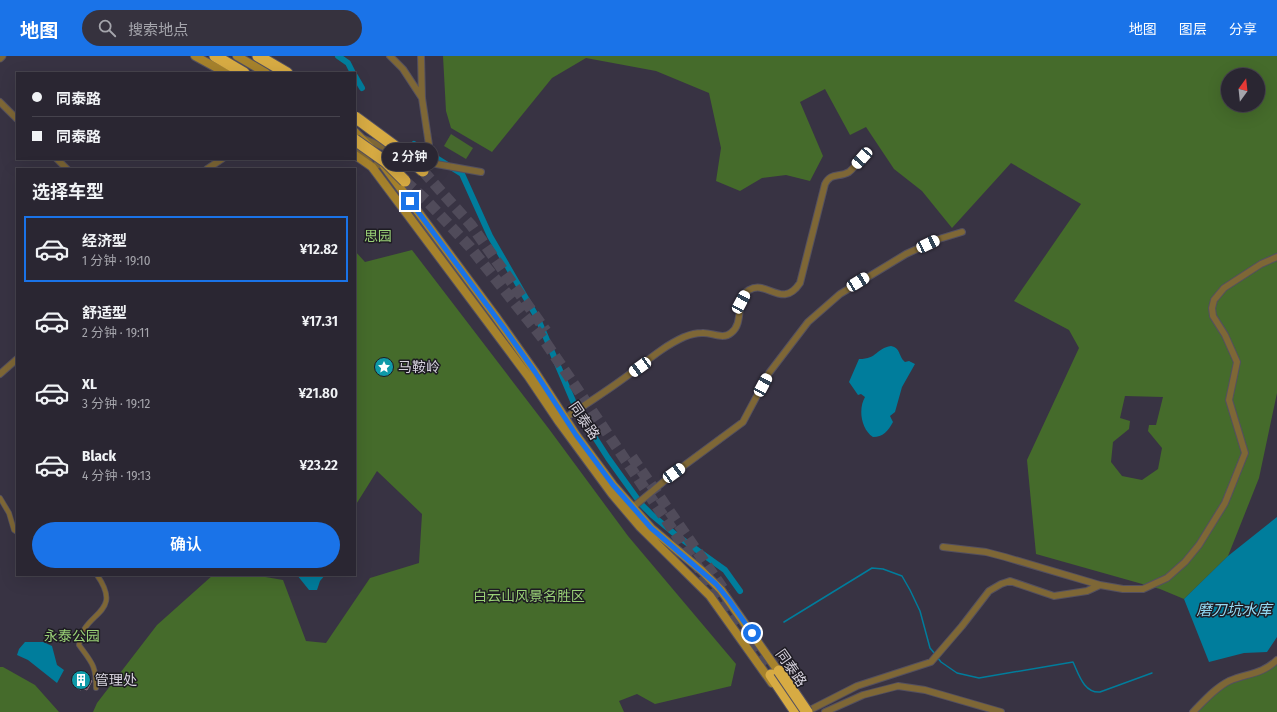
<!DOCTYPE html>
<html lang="zh">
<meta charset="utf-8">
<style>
:root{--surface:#2a2632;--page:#36323e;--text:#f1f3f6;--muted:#a5a5ac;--line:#46434d;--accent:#1a73e8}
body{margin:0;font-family:"Fira Sans Condensed","Noto Sans SC",sans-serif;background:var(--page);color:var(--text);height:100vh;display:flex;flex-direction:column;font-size:15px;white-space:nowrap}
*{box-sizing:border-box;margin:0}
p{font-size:13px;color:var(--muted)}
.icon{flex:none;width:22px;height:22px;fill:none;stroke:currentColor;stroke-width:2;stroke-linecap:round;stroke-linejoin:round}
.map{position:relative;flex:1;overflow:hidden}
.side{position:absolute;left:16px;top:112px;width:340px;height:408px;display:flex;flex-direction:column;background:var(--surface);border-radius:0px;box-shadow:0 4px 16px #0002,0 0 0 1px var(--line)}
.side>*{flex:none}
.hud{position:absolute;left:16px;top:16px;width:340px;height:88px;border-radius:0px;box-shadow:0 4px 16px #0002,0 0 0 1px var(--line);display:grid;align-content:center;height:88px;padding:0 16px;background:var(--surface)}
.needle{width:26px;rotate:15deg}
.fabs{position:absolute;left:1221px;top:12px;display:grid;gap:8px}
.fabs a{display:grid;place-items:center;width:44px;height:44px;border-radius:50%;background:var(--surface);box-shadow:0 4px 16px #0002,0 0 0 1px var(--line);font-size:20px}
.end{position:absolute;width:18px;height:18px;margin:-9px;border:5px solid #1a73e8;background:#fff;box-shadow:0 0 0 2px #fff}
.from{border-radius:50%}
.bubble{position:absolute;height:28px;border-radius:14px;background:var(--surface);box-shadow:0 4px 16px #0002,0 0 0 1px var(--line);font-size:13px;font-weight:600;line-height:28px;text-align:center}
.car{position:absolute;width:12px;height:24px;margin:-12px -6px;border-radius:5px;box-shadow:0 0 3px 1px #0007;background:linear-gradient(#fff 24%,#345 0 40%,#fff 0 76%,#345 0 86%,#fff 0)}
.hud b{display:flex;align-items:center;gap:14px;height:38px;font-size:15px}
.hud b+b{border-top:1px solid var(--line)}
.hud i{width:10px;height:10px;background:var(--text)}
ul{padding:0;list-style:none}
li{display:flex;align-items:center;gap:12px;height:66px;margin:0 8px 6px;padding:0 8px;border:2px solid transparent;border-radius:0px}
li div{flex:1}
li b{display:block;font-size:15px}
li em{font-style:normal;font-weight:600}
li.on{border-color:var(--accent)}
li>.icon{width:36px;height:36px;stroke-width:1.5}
h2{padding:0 16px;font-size:18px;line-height:48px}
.primary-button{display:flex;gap:8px;margin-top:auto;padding:8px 16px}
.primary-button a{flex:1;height:46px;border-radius:24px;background:var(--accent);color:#fff;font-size:16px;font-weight:600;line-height:46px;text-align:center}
header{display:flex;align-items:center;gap:24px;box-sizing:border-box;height:56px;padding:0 20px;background:var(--accent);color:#fff}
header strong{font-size:19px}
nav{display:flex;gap:22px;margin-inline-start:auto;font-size:14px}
.search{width:280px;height:36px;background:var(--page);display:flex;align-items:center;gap:10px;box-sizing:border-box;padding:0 14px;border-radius:22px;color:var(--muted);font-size:15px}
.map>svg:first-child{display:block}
</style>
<header>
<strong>地图</strong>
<div class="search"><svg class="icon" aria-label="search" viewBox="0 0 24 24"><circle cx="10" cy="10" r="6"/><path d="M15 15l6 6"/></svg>搜索地点</div>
<nav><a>地图</a><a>图层</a><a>分享</a></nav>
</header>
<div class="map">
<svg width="1277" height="656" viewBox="0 0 1277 656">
<rect width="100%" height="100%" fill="#383343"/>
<path fill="#45682d" d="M451 78 473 92 466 103 444 90Z"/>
<path fill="#456b2b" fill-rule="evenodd" d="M443 0H1277V337L1259 422 1228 500 1184 543 1160 533 1036 498 1027 404 1079 292 1069 274 1014 245 1081 148 1011 107 952 172 922 135 894 113 866 71 850 79 825 33 800 46 823 100 810 125 786 119 762 122 740 135 716 125 721 92 709 37 656 15 586 2 552 22 492 96 451 72 446 55ZM1228 19H1258V49H1228ZM1125 340 1163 341 1156 369H1149L1148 375 1162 392 1158 413 1142 424 1122 420 1111 406 1113 386 1129 373 1130 365 1120 362Z
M412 194 549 373 628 480 736 608 731 630 655 648 637 638 619 645 624 656H93L97 647 157 569 213 519H254L283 524 306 585 326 587 370 522 419 507 422 458 377 415 355 450V195L365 206Z
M1277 604V656H1193L1229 625 1258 617Z
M0 611H3L35 629 59 656H0Z"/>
<path fill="#007d9c" d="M891 290C901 292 898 300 905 306L909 305 915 308 902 331 895 356 890 360 893 366C888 375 883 381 873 381 861 373 858 353 865 341L861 338 858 339 849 326 859 303C878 303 876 292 891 290Z
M1277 461V581L1267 596 1244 597 1209 606 1184 543 1228 500Z
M297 519H325L320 525 317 534H309Z
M25 586H43L52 590 57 609 64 614 57 627 28 604 17 599 19 593Z"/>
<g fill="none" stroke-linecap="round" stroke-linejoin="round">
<path stroke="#007d9c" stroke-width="1.5" d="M784 566 872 512 883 513 902 520 910 534 920 555 930 592 935 598
M937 601 941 606 957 617 979 622 1073 606C1079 619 1084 637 1100 636L1152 617"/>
<path stroke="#007d9c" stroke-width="6" d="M338 0 348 7 353 17
M355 20 362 32
M414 88 462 118 490 180 538 263 576 352 608 402 641 448 652 459 676 479 725 514 740 535"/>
</g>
<path fill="#6d2b4b" stroke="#8c777f" d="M81 615 89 620 87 623 92 625 87 634 82 632 81 634 76 632 77 629 72 626 77 617 79 618Z"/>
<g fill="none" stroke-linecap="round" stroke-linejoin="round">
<path stroke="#504b5a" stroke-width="11" stroke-dasharray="11 5.5" stroke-linecap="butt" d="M423 115 471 169 546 275
M405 125 427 145 470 191 544 284 767 613
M632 401 726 537"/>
<g stroke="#54505f" stroke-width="6">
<path id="pedestrian" d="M0 442 9 457 14 474 17 476
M96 632C96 609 92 607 79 589 82 555 125 559 97 519"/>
</g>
<g stroke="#54505f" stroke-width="8">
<path id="minor" d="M390 0 403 13 422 42
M421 0 422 42 429 89V97L425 106
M0 46 17 63
M364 83 396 96
M411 101 425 106 481 116
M57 103 67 113
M207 113 222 103
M0 318 17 303
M565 362C588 347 610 333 631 317 648 304 664 290 684 281 689 279 696 277 702 277 711 276 723 284 731 277 745 267 734 243 749 234 767 223 782 254 800 227L825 128C831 116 839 122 849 116 854 112 858 106 862 102
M632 452 674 417 743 366 769 317 808 266 840 238 906 198 939 183 962 176
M943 491 986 496 1005 501 1100 529
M806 656 857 630 931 606 962 570 989 535 1001 528 1010 525 1054 540 1087 535 1100 529 1123 533H1143L1167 522 1185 506 1199 489 1225 447 1245 397 1229 344 1237 306 1225 279 1213 260 1212 252 1214 244 1224 232 1261 208 1277 201
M825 656 863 639 898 630 925 634 1001 656
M1193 656C1204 645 1215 632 1229 625 1247 617 1261 619 1277 604"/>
</g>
<g stroke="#54505f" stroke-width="9">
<path id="tertiary" d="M0 2 2 0
M356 89 372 111 382 107"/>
</g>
<g stroke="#54505f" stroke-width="10">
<path id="secondary" d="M195 0 226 17
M237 0 266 17
M355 76 370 91
M355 99 372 111 528 320 559 366 612 438 640 471 710 540 772 627
M384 110 496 261 535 316 576 379 613 429 651 472 702 515 721 534 781 619"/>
</g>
<g stroke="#54505f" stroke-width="13">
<path id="motorway" d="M215 0 244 17
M258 0 287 17
M771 619 796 656"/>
</g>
<use href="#pedestrian" stroke="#7e6736" stroke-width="4.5"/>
<use href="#minor" stroke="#7e6736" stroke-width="6"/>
<use href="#tertiary" stroke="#7e6736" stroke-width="7"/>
<use href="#secondary" stroke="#a6822c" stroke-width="8"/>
<use href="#motorway" stroke="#d7ab43" stroke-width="11"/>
<g stroke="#54505f" stroke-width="13" stroke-linecap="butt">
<path id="motorway-bridge" d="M355 61 393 89 423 115
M355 84 386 106 405 125
M779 615 807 656"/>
</g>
<use href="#motorway-bridge" stroke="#d7ab43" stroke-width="11"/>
</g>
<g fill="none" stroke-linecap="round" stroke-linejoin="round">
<path stroke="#1a73e8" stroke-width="5" d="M410 145 504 272 535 316 576 379 613 429 651 472 716 528 729 544 752 577"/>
</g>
<defs>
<g id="sight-disc" transform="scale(1)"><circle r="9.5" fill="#0f9aa8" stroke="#1e1c23"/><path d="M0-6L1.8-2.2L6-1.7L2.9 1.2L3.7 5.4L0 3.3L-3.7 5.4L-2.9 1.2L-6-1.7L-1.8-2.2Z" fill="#fff"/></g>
<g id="building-disc" transform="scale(1)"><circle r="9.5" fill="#0f9aa8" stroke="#1e1c23"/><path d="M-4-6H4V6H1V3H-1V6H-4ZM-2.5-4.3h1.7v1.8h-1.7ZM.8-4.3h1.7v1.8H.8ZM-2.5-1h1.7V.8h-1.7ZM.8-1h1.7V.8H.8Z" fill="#fff"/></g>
</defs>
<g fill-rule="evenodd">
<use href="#sight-disc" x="384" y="311"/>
<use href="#building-disc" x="81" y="624"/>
</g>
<g text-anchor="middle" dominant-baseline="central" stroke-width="3" stroke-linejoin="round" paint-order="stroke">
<g font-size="14" fill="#9ad177" stroke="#1e1c23">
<text x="378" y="180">思园</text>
<text x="529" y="540">白云山风景名胜区</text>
<text x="72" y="580">永泰公园</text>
</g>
<g font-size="14" fill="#d6d2dd" stroke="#1e1c23" text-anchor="start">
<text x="398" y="311">马鞍岭</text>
<text x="95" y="624">管理处</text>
</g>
<g font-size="14" fill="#d6d2dd" stroke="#1e1c23">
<text transform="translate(584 365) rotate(56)">同泰路</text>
<text transform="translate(791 612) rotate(55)">同泰路</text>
</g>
<g font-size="15" font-style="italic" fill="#93daf4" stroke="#1e1c23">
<text x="1234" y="554">磨刀坑水库</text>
</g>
</g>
</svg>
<div class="fabs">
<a><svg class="needle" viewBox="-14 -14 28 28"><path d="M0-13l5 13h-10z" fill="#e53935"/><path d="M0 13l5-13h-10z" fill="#a5a5ac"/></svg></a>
</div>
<i class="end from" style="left:752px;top:577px"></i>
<i class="end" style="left:410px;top:145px"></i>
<div class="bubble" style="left:382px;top:87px;width:56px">2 分钟</div>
<i class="car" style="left:862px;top:102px;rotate:222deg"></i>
<i class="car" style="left:928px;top:188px;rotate:65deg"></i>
<i class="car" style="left:858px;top:226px;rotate:58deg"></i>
<i class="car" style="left:741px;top:246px;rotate:28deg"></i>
<i class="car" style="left:640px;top:311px;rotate:234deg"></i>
<i class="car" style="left:763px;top:329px;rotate:28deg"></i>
<i class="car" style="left:674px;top:417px;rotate:54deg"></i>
<div class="hud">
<b><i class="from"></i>同泰路</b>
<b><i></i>同泰路</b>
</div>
<section class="side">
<h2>选择车型</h2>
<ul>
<li class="on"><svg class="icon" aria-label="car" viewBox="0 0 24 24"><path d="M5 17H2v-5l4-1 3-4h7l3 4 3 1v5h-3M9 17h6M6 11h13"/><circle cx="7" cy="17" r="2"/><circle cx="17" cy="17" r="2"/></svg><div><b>经济型</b><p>1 分钟 · 19:10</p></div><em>¥12.82</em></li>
<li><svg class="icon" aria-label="car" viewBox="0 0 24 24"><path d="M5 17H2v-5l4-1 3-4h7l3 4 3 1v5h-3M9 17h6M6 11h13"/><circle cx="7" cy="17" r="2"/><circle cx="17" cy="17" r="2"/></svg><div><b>舒适型</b><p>2 分钟 · 19:11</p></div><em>¥17.31</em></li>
<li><svg class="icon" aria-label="car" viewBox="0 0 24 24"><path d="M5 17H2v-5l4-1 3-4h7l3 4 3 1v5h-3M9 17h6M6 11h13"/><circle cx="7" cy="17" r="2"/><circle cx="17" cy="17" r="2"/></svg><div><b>XL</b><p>3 分钟 · 19:12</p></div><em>¥21.80</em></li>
<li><svg class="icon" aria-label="car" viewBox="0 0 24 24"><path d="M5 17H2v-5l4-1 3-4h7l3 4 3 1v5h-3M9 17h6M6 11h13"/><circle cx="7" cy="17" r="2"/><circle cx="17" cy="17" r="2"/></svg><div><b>Black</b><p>4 分钟 · 19:13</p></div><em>¥23.22</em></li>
</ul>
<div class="primary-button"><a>确认</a></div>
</section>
</div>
